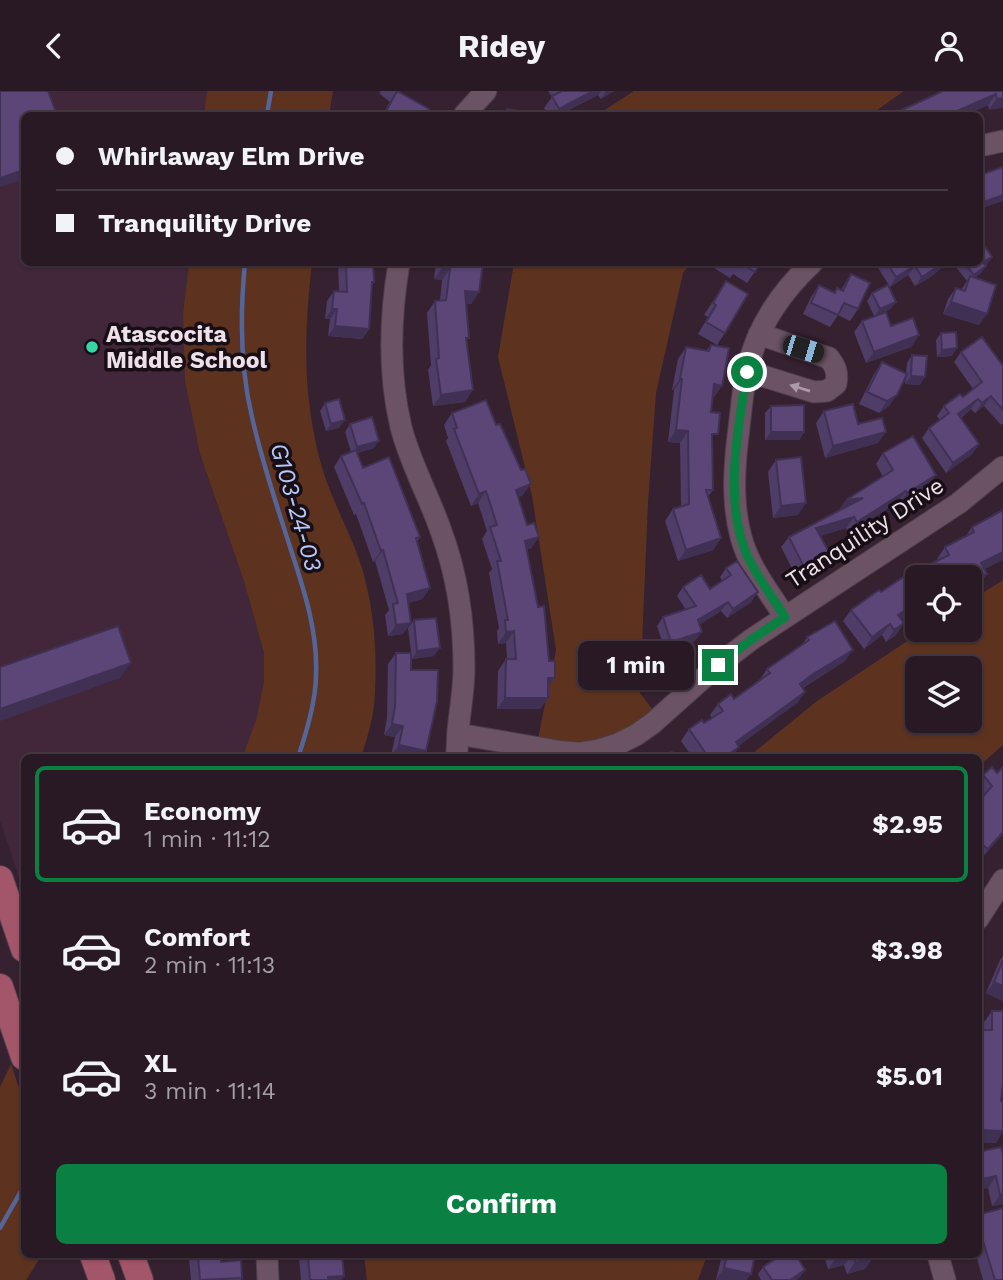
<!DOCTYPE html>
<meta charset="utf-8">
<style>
:root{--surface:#281924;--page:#30222c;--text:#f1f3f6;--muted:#a5a0a6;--line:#443841;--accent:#0b8043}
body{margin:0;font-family:"Work Sans",sans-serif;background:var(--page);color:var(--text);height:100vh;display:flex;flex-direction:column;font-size:26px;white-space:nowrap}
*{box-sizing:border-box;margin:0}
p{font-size:23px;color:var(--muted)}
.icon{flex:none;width:38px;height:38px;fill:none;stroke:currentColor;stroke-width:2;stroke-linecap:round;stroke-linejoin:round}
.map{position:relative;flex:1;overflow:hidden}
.panel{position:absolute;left:21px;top:663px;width:961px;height:504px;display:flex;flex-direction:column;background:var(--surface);border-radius:10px;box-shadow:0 2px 5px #0004,0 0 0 2px var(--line)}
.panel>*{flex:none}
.banner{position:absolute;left:21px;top:21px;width:962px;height:154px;border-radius:10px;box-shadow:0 2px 5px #0004,0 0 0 2px var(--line);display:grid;align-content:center;height:154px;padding:0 35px;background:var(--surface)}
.fabs{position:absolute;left:905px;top:474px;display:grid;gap:14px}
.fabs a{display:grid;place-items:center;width:77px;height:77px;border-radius:10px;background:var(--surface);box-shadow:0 2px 5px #0004,0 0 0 2px var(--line);font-size:35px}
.end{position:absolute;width:32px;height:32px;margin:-16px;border:9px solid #0b8043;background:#fff;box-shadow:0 0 0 4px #fff}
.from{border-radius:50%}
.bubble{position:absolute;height:49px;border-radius:10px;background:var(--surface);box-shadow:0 2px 5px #0004,0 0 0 2px var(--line);font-size:23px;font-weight:700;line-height:49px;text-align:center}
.car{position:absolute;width:21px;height:42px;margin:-21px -10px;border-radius:9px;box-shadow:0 0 5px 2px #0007;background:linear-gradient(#222 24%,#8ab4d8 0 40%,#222 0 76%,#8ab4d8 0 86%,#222 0)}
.banner b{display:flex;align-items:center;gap:24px;height:66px;font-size:26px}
.banner b+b{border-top:2px solid var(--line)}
.banner i{width:18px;height:18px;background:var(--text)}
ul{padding:12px 0 0;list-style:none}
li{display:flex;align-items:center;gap:21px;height:116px;margin:0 14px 10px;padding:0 21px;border:4px solid transparent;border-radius:10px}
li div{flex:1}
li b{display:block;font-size:26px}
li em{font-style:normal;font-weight:700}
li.on{border-color:var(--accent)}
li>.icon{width:63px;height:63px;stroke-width:1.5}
.cta{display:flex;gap:14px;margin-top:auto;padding:14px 35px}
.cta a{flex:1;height:80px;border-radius:10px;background:var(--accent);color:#fff;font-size:28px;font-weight:700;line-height:80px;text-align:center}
header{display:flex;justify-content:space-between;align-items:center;height:91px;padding:0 35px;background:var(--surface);font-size:32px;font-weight:700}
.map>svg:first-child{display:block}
</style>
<header><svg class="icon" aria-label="back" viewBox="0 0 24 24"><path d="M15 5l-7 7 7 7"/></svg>Ridey<svg class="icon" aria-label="person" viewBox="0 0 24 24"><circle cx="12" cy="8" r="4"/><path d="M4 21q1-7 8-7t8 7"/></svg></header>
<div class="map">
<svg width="1003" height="1189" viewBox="0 0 1003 1189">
<rect width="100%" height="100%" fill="#362130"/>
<path fill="#42273b" d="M0 0H207L204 24H24V172H189L183 223 185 290 200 363 244 490 264 562V591L256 629 242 667H24V801L0 730Z"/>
<path fill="#5d3320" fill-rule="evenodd" d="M207 0H333L329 24H204Z
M634 0H904L870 24H597Z
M189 172H312C304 242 302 303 321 373 331 409 351 442 362 477 375 522 378 569 374 615 372 632 366 650 361 667H242L256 629 264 591V562L244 490 200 363 185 290 183 223Z
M514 172H691L683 182 656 302 648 411 640 602 652 618C610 654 591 653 538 648L556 559 532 405 498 266Z
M1003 489V654L978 676V667H747L817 610 924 539H970V510ZM917 578H970V630H917Z
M11 973 24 1012V1164H42L26 1189H0V996Z
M364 1164H707L698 1189H367Z"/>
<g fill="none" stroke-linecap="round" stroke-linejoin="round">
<path stroke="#546599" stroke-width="4.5" d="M267 24 271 0
M245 172C240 222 240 276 252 326 262 371 277 415 291 459 304 499 318 541 316 584 316 610 306 642 298 667
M0 1137 24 1095"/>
<g stroke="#4f3d4a" stroke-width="23">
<path id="minor" d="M464 24 486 0
M980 55 1003 50
M399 172C390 226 388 282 401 336 410 372 429 405 441 440 457 483 464 531 464 577 464 598 460 619 458 640 457 649 458 658 456 667
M747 280 814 301 827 300 836 293C838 282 836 276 829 267L759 243
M785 526C769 501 749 476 741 446 732 413 734 378 738 345 741 323 742 301 747 280 756 238 781 201 812 172
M458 643 563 661 580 662 599 659 618 653 636 644 653 632 718 574 752 548 959 412 1003 376
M978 828 1003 789
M267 1164 268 1189
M938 1164 945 1189"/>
</g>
<g stroke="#4f3d4a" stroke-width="28">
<path id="major" d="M0 788 24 858
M0 896 24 966
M93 1164 102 1189
M131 1164 140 1189"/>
</g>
<use href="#minor" stroke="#6b5364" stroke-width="21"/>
<use href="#major" stroke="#a35569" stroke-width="26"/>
</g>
<path fill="#4f3c67" d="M381 0H401L399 2 425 24H382L390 11 379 2Z
M548 0H614L601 8 598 4 559 24H548L544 17 552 6Z
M1003 0 989 19 988 14 965 24H891Z
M992 166 980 183 975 187 979 234 943 223 948 208 956 197 961 199 967 190 955 175 957 172H980Z
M337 172H373L374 191 372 194 369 238 362 248 328 245 330 228H325L327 210 334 200 339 201 338 173 339 172Z
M436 172H483L479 201 471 213 466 212 465 311 433 315 428 279 431 274 427 222 435 210H440L442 189 434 188Z
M717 172H761L747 192 733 183 730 187 714 177Z
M875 172H948L929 187 915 195 908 184 890 196Z
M851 183 858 218 850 230 838 224 830 236 803 223 811 206 819 194 834 201 837 197 841 199Z
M726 190 725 242 717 254 698 243 708 226 704 224Z
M872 202 896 211 890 218 880 223 891 235 919 244 911 256 866 272 854 241 862 230 874 225 867 210Z
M941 242 952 265 937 266 936 249Z
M711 254 722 295 714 306H713L711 321 713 399 708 405 721 447 713 459 678 470 665 430 673 418 681 416 680 352 668 351 674 299H672L678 268 686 256 706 260Z
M961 261 1003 275V332L1001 334 984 315 975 322 971 318 961 327 979 353 972 363 946 382 922 347 929 337 940 329 937 325 944 315 963 306 973 298 954 271Z
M912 264 920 294 905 293 906 286 889 315 879 322 859 313 874 283 882 271 906 283 907 272Z
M325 312 339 337 326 340 320 320Z
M771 315 804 341 799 349H765V322Z
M824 320 858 333 878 352 825 367 816 332Z
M452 322 523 404 518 406 527 434 539 446 531 457 526 459 548 596V607L540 618H497L498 580 506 568H507L506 552 498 553 497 540 499 537 489 482 492 478 482 448 487 440 478 412 471 415 446 350 448 347 444 334Z
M350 333 374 357 357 362 363 377 420 446 417 451 430 497 422 508 408 512 403 543 388 545 385 524 389 519 375 470 373 471 356 423 354 424 334 376 341 365 351 361 345 341Z
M883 362 936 384 928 395 899 412 898 411 849 442 846 437 820 445 822 474 797 487 781 456 789 446 839 419 846 409 883 386 876 373Z
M776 369 798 424 773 427 768 381Z
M972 436 1002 469 984 478 987 483 979 494 970 499V486H917V517L901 528 896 544 886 551 882 544 864 558 843 530 851 519 938 469 937 468 945 456 965 446Z
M726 477 758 501 751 511 727 527 721 520 699 534 695 550 665 560 657 535 663 526 686 519 677 505 683 496 710 498 722 490 720 486Z
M414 529 434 565 412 568 408 537Z
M807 546 845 570 803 597 805 601 797 612 738 655 731 667H693L681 650 689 638 704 632 712 627 710 624 718 613 734 608 759 590 767 578 803 553Z
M396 562 411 579 426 660 420 667H399L391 665 395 646 384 644 387 627 388 573Z
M997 682 1003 743 980 769 978 768V711L983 705 978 700V691L983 684Z
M1003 865V910L986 902 1000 869Z
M992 920 996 1052 978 1051V945L982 939H984V931Z
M1001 1056 1003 1113 992 1115 988 1097Z
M978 1124 1003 1189H983L976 1164H978Z
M191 1164H221V1171L242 1187 241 1189H191L189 1167Z
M300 1164H342L344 1185 341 1189H301L299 1166Z
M722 1164H755L751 1183 746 1189H716Z
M817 1164H873L865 1178 847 1183 844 1174 828 1178 824 1165 818 1166Z
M763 1176 805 1179 800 1186 796 1189H761L758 1183Z"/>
<path fill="#403154" d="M593 0H601L598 4 559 24H554L559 18Z
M606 0H614L601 8Z
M996 3 988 14 965 24H948Z
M1003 7V17L989 19 997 8Z
M24 79V88L0 96V87Z
M1003 104V110L980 118 981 112Z
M992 166 986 174 977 179 983 171Z
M943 172H948L929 187 915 195 922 186Z
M915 175 908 184 890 196 896 186Z
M986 175 980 183 969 192 974 184Z
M442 177 450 178 442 189 434 188Z
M465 200 479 201 471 213 457 211Z
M896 211 890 218 874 226 880 218Z
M951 211 987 223 979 234 943 223Z
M332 218H337L330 228H325Z
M335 235 369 238 362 248 328 245Z
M919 244 911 256 866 272 874 261Z
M957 257 952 265 937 266 942 259Z
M911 285 925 286 920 294 905 293Z
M680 288H682L674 299H672Z
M714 293 722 295 714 306 706 305Z
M473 299 465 311 433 315 441 304Z
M897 304 889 315 879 322 887 310Z
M991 305 984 315 975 322 982 312Z
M978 308 971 318 951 333 958 323Z
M345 329 339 337 326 340 331 333Z
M676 339 688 340 680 352 668 351Z
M771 341H804L799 349H765Z
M886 341 878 352 825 367 833 355Z
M379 350 374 357 351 364 357 356Z
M979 353 972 363 946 382 953 372Z
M936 384 928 395 899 412 907 402Z
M531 393 523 404 508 410 516 399Z
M486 400 478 412 471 415 479 403Z
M906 400 898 411 849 442 857 431Z
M863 407 839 419 846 409Z
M806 412 798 424 773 427 781 415Z
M854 426 846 437 809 448 816 437Z
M539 446 531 457 517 462 525 450Z
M721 447 713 459 678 470 686 459Z
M383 459 375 470 373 471 381 460Z
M1003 461V467L1002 469 973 484 981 472Z
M830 463 822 474 797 487 804 476Z
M987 483 979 494 970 499V491Z
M430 497 422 508 399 514 407 503Z
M758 501 751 511 727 527 733 518Z
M728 511 721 520 691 539 698 529Z
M917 511V517L889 535 898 524Z
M411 532 403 543 388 545 396 534Z
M904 532 896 544 886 551 894 539Z
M890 533 882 544 864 558 872 546Z
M514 540 506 552 498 553 506 541Z
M702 541 695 550 665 560 671 551Z
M440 557 434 565 412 568 417 560Z
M853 559 845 570 805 595 792 605 800 593 813 583Z
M131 572 120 587 0 630V618Z
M548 587H555L546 598Z
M805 601 797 612 728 662 736 651Z
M505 607H548L540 618H497Z
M392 633 403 635 395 646 384 644Z
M399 654 426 660 420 667H399L391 665Z
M739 656 731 667H723Z
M1003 741V743L980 769 988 758Z
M994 891 1003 895V910L986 902Z
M978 1039 1003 1040V1041L996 1052 978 1051Z
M996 1085 988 1097 978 1099V1089Z
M1003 1103V1113L992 1115 1000 1104Z
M848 1164H852L844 1174 828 1178 836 1167Z
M873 1167 865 1178 847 1183 855 1171Z
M724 1177 751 1183 746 1189H716Z
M805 1179 800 1186 796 1189H790Z
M344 1185 341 1189H326L328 1186Z"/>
<path fill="#5c4678" stroke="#403154" stroke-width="2" d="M0 0H48L57 24H24V79L0 87Z
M397 0 429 18 425 24H384Z
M562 0H593L559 18 552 5Z
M943 0H1003V7L997 8 996 3 948 24 946 21 938 24H891Z
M507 18 532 22V24H506Z
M1003 76V104L981 112 980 84Z
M984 154 992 166 983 171 986 175 974 184 964 172H980V156Z
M346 172H373L374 191H372L369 238 335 235 337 218H332L334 200 347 201Z
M443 172H483L479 201 465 200 469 247H466L473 299 441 304 436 268 439 267 435 210 446 209 450 178 442 177Z
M732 172H761L755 181 741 172 738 176Z
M887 172H943L922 186 915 175 896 186Z
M851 183 870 192 858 218 844 212 838 224 811 212 819 194 835 202 837 197 843 200Z
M970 185 996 194 987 223 951 211 956 197 965 200Z
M726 190 748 203 725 242 706 231 716 214 713 212Z
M888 194 896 211 880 218 872 202Z
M886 221 891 235 913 227 919 244 874 261 862 230Z
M956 241 957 257 942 259 941 242Z
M982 246 1003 275V319L991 305 982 312 978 308 958 323 979 353 953 372 929 337 949 322 944 315 960 303 963 306 982 291 961 261Z
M711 254 729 257 722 295 714 293 711 321 720 322 718 343H712L713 399H706L721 447 686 459 673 418 689 413 688 340 676 339 682 288H680L686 256 709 260Z
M912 264 927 265 925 286 911 285Z
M882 271 907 283 897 304 887 310 867 301Z
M339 308 345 329 331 333 325 312Z
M486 309 496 334 500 333 521 379 525 378 531 393 516 399 527 434 534 432 539 446 525 450 538 516 544 515 549 570H555V587H548V607H505L506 568H516L514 540 506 541 505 529H508L497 470H501L490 436 497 434 486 400 479 403 454 338 457 337 452 322Z
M853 313 858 333 882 327 886 341 833 355 824 320Z
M804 314V341H771V315Z
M372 326 379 350 357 356 350 333Z
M913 345 936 384 907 402 906 400 857 431 854 426 816 437 830 463 804 476 789 446 863 407 846 409 893 379 883 362Z
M356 359 363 377 389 366 420 446 416 447 430 497 407 503 411 532 396 534 393 513 398 512 383 459 381 460 364 412 362 413 341 365Z
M801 366 806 412 781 415 776 369Z
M1003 419V461L981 472 987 483 970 491V486H917V511L898 524 904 532 894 539 890 533 872 546 851 519 879 499 881 501 923 473 925 476 949 464 945 456 974 441 972 436Z
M737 470 758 501 733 518 728 511 698 529 702 541 671 551 663 526 696 515 683 496 701 484 710 498 731 484 726 477Z
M436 527 440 557 417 560 414 529Z
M835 530 853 559 813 583 800 593 805 601 736 651 739 656 723 667H709L689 638 702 629 704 632 723 620 718 613 731 603 734 608 770 582 767 578 809 549 807 546Z
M118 535 131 572 0 618V576Z
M396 562H411V579H438L437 610 426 660 399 654 403 635 392 633 395 616Z
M672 661 674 667H655Z
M992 676 997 682 1003 676V741L988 758 978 750V711L992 695 983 684Z
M1003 869V895L994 891Z
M992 920H1003V991L1001 1010H1003V1040L978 1039V961H982V939H992Z
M1001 1056 1003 1064V1103L1000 1104 996 1085 978 1089V1061Z
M1003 1117V1189H995L978 1134V1124Z
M198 1164H221V1171L241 1169 242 1187 200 1189Z
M308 1164H342L344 1185 328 1186V1189H310Z
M727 1164H755L751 1183 724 1177Z
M781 1164H796L805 1179 790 1189H772L763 1176Z
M835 1164H848L836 1167Z
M853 1164H873V1167L855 1171Z"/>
<defs><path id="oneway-solid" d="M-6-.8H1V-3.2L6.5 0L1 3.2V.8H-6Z" transform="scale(1.75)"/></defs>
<use fill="#ac9aa6" href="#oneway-solid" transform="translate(800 297) rotate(-163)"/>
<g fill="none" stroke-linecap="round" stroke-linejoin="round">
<path stroke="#0b8043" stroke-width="9" d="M718 574 752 548 785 526C772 505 756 485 746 462 724 407 738 337 747 281"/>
</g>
<circle fill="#37d4a6" stroke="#180e15" stroke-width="2.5" cx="92" cy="256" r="7"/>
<g text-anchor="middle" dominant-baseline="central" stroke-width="7" stroke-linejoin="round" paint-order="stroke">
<g font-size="23" font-weight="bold" fill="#eee0e9" stroke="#180e15" text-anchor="start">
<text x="106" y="243">Atascocita<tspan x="106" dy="26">Middle School</tspan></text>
</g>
<g font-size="23" fill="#eee0e9" stroke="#180e15">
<text transform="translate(865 442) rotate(-33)">Tranquility Drive</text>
</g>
<g font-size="24" font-style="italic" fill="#b7c8f7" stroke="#180e15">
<text transform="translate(296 416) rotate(74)">G103-24-03</text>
</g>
</g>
</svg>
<div class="fabs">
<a><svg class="icon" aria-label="locate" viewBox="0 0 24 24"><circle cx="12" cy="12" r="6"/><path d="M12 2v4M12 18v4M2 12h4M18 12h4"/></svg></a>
<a><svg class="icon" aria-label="layers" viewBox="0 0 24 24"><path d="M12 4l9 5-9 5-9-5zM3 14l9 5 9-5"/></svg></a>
</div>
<i class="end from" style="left:747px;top:281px"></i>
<i class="end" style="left:718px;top:574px"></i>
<div class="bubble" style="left:578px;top:550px;width:116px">1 min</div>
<i class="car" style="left:803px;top:258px;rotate:107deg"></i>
<div class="banner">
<b><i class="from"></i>Whirlaway Elm Drive</b>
<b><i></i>Tranquility Drive</b>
</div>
<section class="panel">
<ul>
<li class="on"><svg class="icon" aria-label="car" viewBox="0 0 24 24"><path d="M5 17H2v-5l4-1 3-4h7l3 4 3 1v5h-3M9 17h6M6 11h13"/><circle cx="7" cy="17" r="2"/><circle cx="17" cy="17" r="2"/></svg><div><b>Economy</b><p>1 min · 11:12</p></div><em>$2.95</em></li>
<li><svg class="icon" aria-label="car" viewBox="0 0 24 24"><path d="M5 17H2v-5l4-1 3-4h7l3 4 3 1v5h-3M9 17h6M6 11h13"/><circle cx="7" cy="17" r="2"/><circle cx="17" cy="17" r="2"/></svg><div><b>Comfort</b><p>2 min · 11:13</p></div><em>$3.98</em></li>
<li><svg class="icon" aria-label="car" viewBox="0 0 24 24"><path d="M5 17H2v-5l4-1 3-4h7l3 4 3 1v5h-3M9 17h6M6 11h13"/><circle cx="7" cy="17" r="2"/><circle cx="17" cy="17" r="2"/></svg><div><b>XL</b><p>3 min · 11:14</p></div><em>$5.01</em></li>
</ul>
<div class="cta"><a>Confirm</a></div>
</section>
</div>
